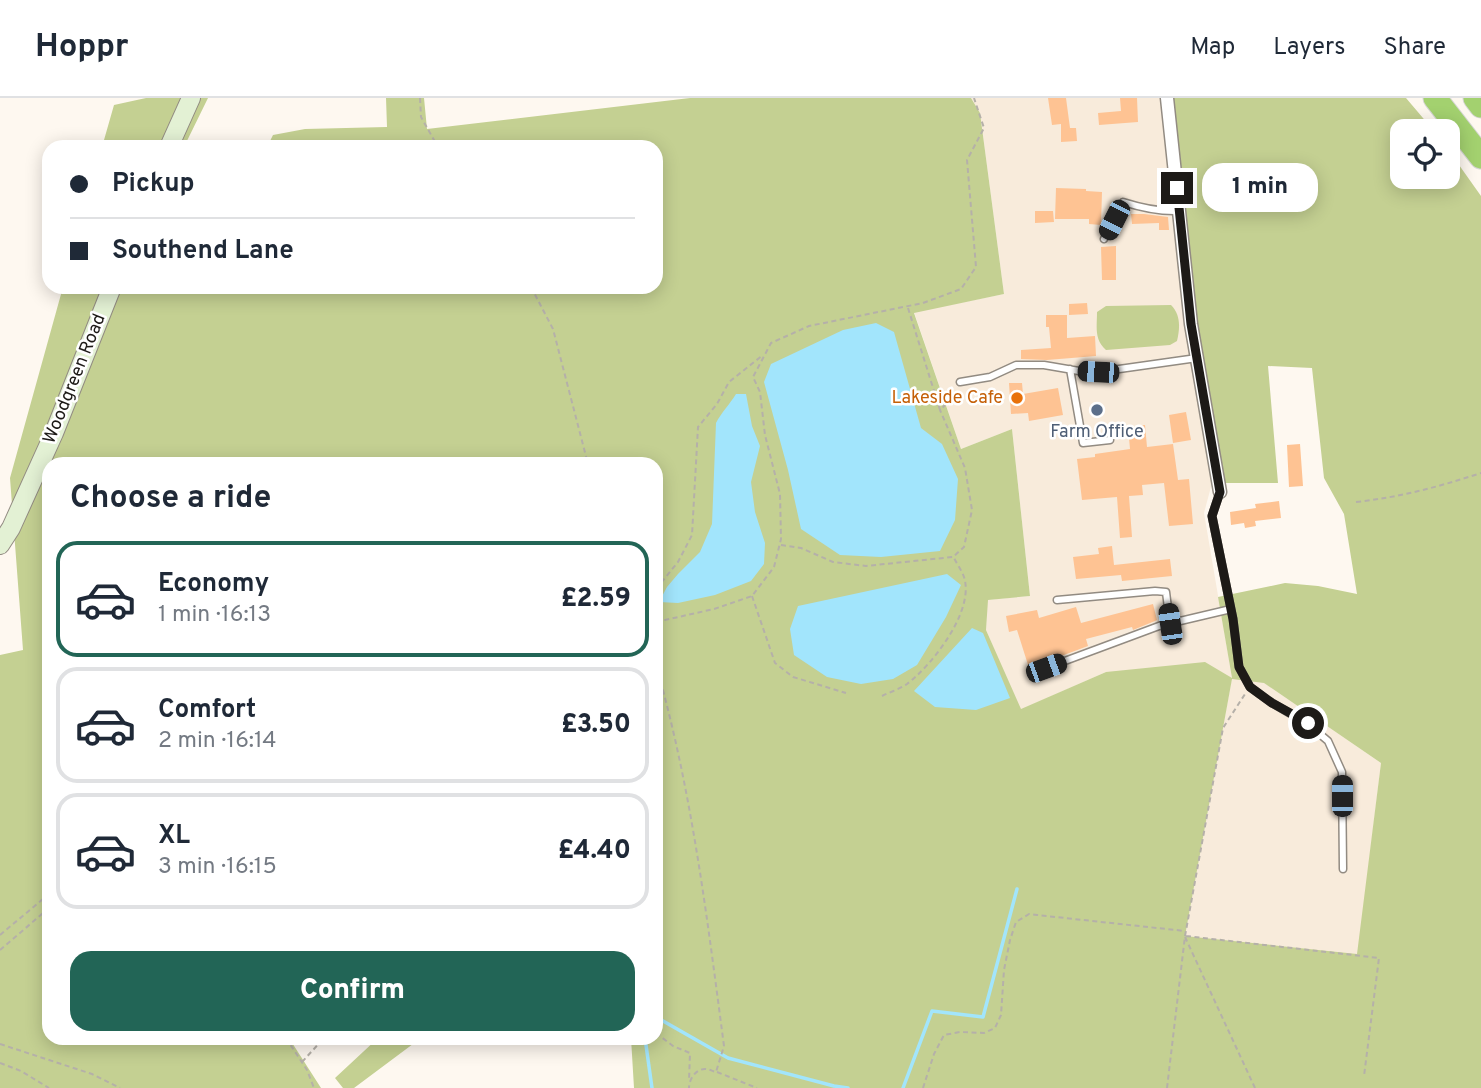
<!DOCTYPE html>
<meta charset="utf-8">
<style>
:root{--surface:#fff;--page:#f6f6f7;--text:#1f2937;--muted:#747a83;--line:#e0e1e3;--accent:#226556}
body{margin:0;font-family:Overpass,sans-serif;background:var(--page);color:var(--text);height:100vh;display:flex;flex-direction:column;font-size:26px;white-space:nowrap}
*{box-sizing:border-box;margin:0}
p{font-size:23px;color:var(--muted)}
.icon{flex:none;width:38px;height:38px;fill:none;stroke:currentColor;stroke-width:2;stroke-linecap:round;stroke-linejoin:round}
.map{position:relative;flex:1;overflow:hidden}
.drawer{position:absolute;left:42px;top:359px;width:621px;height:588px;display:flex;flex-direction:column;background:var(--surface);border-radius:21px;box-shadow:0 4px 18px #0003}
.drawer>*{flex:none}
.hud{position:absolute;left:42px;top:42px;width:621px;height:154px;border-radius:21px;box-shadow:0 4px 18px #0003;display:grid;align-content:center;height:154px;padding:0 28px;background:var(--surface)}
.controls{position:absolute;left:1390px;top:21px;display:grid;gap:14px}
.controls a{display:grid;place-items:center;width:70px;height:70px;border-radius:14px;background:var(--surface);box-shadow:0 4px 18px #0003;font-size:35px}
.end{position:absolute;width:32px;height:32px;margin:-16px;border:9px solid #1d1a17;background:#fff;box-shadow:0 0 0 4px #fff}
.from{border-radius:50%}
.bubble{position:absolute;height:49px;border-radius:21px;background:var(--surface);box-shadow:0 4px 18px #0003;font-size:23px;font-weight:800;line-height:49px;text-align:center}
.car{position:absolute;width:21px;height:42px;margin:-21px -10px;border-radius:9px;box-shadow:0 0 5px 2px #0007;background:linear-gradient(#222 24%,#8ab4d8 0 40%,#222 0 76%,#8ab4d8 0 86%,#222 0)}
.hud b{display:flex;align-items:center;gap:24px;height:66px;font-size:26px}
.hud b+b{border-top:2px solid var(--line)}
.hud i{width:18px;height:18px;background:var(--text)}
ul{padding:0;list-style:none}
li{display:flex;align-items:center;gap:21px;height:116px;margin:0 14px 10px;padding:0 14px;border:4px solid var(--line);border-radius:21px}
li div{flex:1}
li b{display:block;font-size:26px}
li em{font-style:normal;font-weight:800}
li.active{border-color:var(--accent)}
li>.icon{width:63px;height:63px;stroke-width:1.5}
h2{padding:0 28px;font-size:32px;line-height:84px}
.action{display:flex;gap:14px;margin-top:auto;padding:14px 28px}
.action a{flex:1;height:80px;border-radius:21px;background:var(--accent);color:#fff;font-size:28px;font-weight:800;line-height:80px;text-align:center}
header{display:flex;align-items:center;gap:42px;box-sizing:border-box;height:98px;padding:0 35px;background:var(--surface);border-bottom:2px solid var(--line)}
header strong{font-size:33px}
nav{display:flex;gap:38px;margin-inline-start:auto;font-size:24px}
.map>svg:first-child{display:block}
</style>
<header>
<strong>Hoppr</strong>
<nav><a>Map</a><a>Layers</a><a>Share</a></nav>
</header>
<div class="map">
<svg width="1481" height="990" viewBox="0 0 1481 990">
<rect width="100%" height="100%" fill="#fef8f0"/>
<path fill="#f8ebdb" d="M971 0H1161L1212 385 1204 415 1232 580 1263 584 1381 665 1358 857 1185 838 1232 580 1106 574 1020 612 986 532 987 502 1030 498 1012 331 961 351 914 214 1004 196 980 15Z"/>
<path fill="#c4d092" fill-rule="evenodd" d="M146 0H208L184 49H102L114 7Z
M386 0H424L427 31 690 0H971L980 15 1004 196 914 215 961 351 1012 331 1030 498 988 502 986 532 1021 611 1106 574 1205 564 1232 580 1218 499 1285 485 1318 488 1357 496 1344 416 1324 380 1312 270 1268 268 1278 385H1212L1161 0H1406L1434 33H1402V79H1447V50L1481 98V990H634L631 940H656V366H49V940H289L321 990H0V557L23 552 10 380 63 189H656V49H267L273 37 305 31 387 29ZM1232 581 1264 585 1381 665 1357 856 1185 838Z
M1171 207C1181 217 1180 230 1177 243L1170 247 1106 252C1094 241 1097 230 1097 214L1106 208Z
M378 940H421L354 990H343L335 980Z"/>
<path fill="#a2e5fc" d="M876 225 894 234 921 330 942 346 958 381 955 422 940 453 881 459 840 457 801 431 788 372 764 284 771 266 843 232Z
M736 296H746L752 328 760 348 751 384 755 414 765 445 764 466 751 483 715 497 678 505 659 504 667 489 678 476 700 454 712 426 716 325C721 315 730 306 736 296Z
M947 476 961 487 946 519 917 567 893 581 861 586 827 579 794 557 790 531 798 508Z
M972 530 983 535 1010 600 976 612 935 609 914 593Z"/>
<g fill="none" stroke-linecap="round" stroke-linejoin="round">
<path stroke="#a2e5fc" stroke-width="3.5" d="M656 919 728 960 834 988 848 990
M645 940 652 990
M903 990 932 913 983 919 1017 791"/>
</g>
<path fill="#fec393" d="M1048 0H1066L1070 30H1076L1077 43 1061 44V26L1052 27Z
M1120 0H1137L1138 24 1099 27 1098 15 1121 13Z
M1056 90 1086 91V93L1102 94 1101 127 1089 126V121H1055Z
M1035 113H1053L1054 124 1035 125Z
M1131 116H1144L1168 119 1169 132H1159V125L1132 126Z
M1116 148V182H1102L1101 149Z
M1087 205 1088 216 1069 217V206Z
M1046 217H1067V240L1095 238 1096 258 1047 262 1021 261V252L1051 250 1049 229H1046Z
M1009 285H1022L1023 296 1058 290 1063 317 1029 323 1028 315 1011 316Z
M1102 306 1103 317 1091 318 1090 308Z
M1186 314 1191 342 1173 345 1169 317Z
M1145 327 1147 349 1173 346 1178 382 1189 381 1193 426 1169 428 1164 385 1142 387 1143 397 1129 398 1132 439 1120 440 1117 399 1082 402 1077 361 1095 359V356L1130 351 1128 329Z
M1300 346 1303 388 1289 389 1287 347Z
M1279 403 1281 420 1255 423 1256 428 1245 430 1244 425 1231 427 1230 414 1256 410 1255 406Z
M1112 448 1114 467 1170 461 1172 478 1122 483 1121 477 1076 481 1073 459 1099 456 1098 450Z
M1153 506 1157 522 1155 523 1133 532 1132 529 1086 541 1088 548 1029 570 1017 532 1009 534 1006 518 1037 512 1039 520 1076 509 1081 525Z"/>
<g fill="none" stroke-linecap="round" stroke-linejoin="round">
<g stroke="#928b82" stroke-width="9">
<path id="lane" d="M1104 141 1123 104C1142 110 1159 114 1179 113
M1070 271 1083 345 1110 342
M960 284 990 279 1016 267H1044L1079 273 1098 274 1197 260
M1220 394 1212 418 1233 521 1239 569 1250 589 1272 605 1308 626 1328 643 1342 674 1343 771
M1057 502 1155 493 1166 494 1170 526
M1046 570 1159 528 1231 511"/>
</g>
<g stroke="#928b82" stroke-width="15">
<path id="street" d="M1167 0 1191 226 1220 394"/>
</g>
<g stroke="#928b82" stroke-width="20">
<path id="secondary" d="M169 49 191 0
M0 447 11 430 54 335 112 189"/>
</g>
<g stroke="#d6d6d5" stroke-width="25">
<path id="highway" d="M1435 0 1481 59
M1475 0 1481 8"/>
</g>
<path stroke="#b5b0a9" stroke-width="2" stroke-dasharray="5 3.5" stroke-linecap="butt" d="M420 0 421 19 438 49
M531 189 553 231 588 366
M908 210 940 312 953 299 955 294
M1356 404C1401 399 1438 389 1481 375
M781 447 801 450 833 464 866 468 953 459 964 449 972 412 965 370 940 312
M656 491 678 464 692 437 698 329 717 306 729 284 763 257
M752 498 775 565 793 579 846 595
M656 524 714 511 752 498 774 469 781 441 780 396 765 337 760 294 753 279 771 245 809 228 923 205 961 191 976 169 967 62 984 30 974 0
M656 567C692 692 707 820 724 948L716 974C712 973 709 971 705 971 695 971 689 982 689 990
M882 598C890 594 900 591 907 586 932 567 975 513 964 479 962 473 957 466 954 460
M0 837 49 796
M1186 838 1379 860 1364 978
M1185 839 1255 990
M0 852 49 810
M656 935 673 948 690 955 689 983
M286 940 307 972 314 990
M0 946 92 976 120 990
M302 964 324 940
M0 965 21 973 49 990
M717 974 757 990
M923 990 934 956 944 937 960 934 984 935 995 930 1001 917 1004 872 1010 842 1016 824 1029 816 1037 817 1185 833
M1167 990 1185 838 1223 630 1245 596"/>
<use href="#lane" stroke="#fff" stroke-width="6"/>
<use href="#street" stroke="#fff" stroke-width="12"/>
<use href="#secondary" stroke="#e3f1d4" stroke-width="18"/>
<use href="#highway" stroke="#a3d16f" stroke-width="23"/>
</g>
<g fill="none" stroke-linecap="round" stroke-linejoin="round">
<path stroke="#1d1a17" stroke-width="9" d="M1177 90 1191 226 1220 394 1212 418 1233 521 1239 569 1250 589 1272 605 1308 625"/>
</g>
<circle fill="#e8710a" stroke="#fff" stroke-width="2.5" cx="1017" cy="300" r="7"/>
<circle fill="#5c6f8a" stroke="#fff" stroke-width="2.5" cx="1097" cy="312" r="7"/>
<g text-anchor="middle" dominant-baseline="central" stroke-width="5" stroke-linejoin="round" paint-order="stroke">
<g font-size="18" fill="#1d1a17" stroke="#fff">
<text transform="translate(75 281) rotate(-68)">Woodgreen Road</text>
</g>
<g font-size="18" fill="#c56008" stroke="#fff" text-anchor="end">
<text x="1003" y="300">Lakeside Cafe</text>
</g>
<g font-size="18" fill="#4e5e75" stroke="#fff">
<text x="1097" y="334">Farm Office</text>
</g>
</g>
</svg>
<div class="controls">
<a><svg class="icon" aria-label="locate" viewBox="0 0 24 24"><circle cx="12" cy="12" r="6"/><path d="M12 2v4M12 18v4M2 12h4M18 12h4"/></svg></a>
</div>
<i class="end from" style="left:1308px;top:625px"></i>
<i class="end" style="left:1177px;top:90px"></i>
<div class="bubble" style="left:1202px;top:65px;width:116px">1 min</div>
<i class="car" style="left:1114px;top:122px;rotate:207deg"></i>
<i class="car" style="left:1098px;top:274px;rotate:273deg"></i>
<i class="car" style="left:1170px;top:526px;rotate:352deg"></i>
<i class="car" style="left:1046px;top:570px;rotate:70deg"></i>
<i class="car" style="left:1342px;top:698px;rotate:0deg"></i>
<div class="hud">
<b><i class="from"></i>Pickup</b>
<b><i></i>Southend Lane</b>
</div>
<section class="drawer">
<h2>Choose a ride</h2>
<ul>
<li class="active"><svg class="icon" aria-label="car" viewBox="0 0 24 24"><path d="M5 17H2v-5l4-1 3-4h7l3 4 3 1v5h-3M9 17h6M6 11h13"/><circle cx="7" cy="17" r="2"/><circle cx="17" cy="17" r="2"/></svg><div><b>Economy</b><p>1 min · 16:13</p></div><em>£2.59</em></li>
<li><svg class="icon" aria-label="car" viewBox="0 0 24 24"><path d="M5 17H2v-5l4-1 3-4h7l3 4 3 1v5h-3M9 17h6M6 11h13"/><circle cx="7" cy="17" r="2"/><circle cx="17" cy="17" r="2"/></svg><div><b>Comfort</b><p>2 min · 16:14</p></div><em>£3.50</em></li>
<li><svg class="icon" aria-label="car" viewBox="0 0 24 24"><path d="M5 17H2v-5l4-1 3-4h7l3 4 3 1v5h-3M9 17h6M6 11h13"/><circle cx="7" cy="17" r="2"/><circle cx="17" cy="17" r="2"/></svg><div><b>XL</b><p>3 min · 16:15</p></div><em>£4.40</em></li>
</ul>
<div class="action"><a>Confirm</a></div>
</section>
</div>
